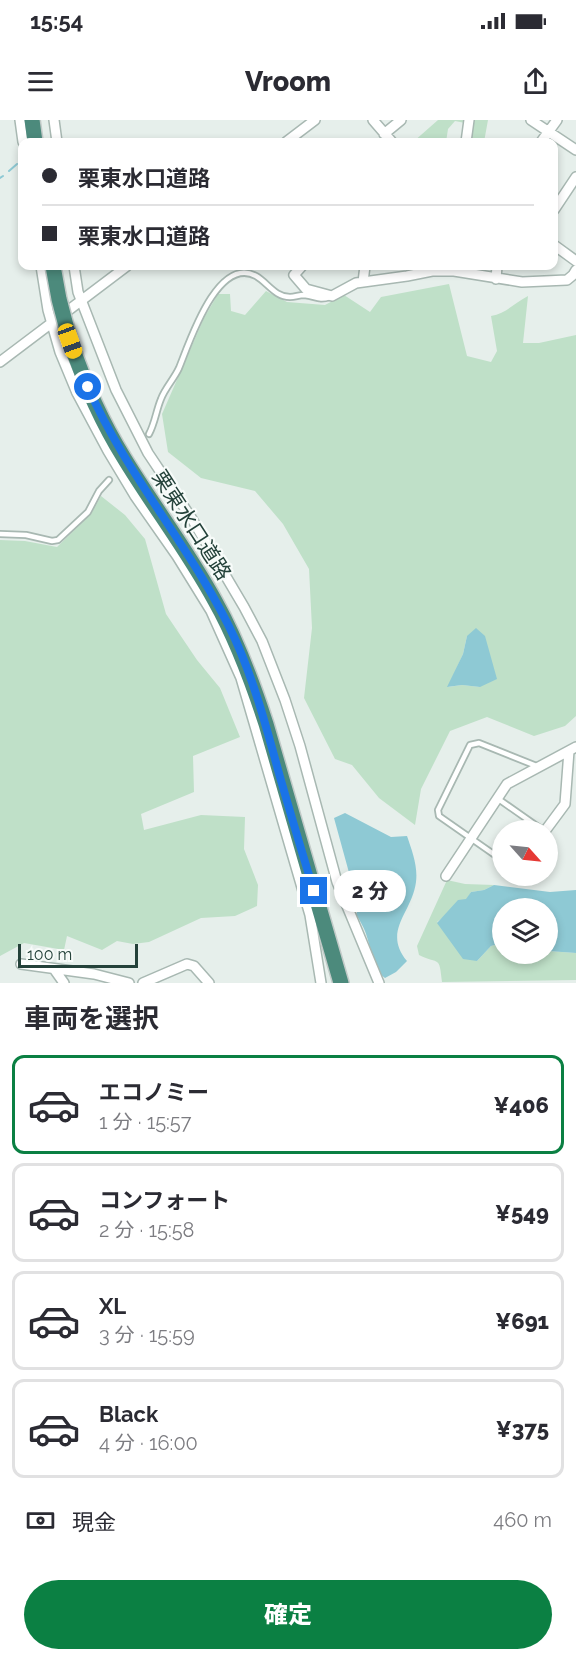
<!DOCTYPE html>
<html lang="ja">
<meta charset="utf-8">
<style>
:root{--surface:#fff;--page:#f2f2f3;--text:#2b2b33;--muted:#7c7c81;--line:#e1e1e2;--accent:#0b8043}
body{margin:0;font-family:Raleway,"Noto Sans JP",sans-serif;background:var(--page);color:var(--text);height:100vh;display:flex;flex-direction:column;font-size:22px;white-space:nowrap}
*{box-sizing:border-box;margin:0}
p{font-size:20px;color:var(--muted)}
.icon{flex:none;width:33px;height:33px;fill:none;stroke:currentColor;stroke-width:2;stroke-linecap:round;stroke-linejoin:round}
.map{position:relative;height:863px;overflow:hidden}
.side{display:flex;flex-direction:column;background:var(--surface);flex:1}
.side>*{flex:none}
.guide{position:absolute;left:18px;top:18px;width:540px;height:132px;border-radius:12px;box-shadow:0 3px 9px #0003;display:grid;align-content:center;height:132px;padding:0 24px;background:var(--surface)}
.needle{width:39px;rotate:117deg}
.tools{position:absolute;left:492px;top:700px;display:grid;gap:12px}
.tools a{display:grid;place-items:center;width:66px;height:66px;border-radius:50%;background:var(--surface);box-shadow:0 3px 9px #0003;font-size:30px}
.scale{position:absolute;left:18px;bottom:15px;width:120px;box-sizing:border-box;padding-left:6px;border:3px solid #24423a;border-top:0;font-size:16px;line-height:21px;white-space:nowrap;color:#24423a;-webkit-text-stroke:4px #f7fbf9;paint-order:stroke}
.end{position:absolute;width:27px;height:27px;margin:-14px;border:8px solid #1a73e8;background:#fff;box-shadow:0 0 0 3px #fff}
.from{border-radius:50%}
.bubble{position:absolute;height:42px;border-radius:21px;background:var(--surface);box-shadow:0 3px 9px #0003;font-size:20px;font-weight:800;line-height:42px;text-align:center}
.car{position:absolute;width:18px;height:36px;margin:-18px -9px;border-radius:8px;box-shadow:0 0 4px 2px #0007;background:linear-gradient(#f5c518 24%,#345 0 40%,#f5c518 0 76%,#345 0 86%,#f5c518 0)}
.guide b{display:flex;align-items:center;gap:21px;height:57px;font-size:22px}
.guide b+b{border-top:2px solid var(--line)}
.guide i{width:15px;height:15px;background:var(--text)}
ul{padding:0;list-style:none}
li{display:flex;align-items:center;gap:18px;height:99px;margin:0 12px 9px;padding:0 12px;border:3px solid var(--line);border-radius:12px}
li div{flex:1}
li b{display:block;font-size:22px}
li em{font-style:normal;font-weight:800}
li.active{border-color:var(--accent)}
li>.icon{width:54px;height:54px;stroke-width:1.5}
h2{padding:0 24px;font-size:27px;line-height:72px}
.pay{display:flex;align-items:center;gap:15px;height:66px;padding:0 24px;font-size:22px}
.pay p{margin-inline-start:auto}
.primary-button{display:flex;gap:12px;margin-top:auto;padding:12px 24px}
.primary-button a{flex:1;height:69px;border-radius:36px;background:var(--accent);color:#fff;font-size:24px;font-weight:800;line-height:69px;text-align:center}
.status{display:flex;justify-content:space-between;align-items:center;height:42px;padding:0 30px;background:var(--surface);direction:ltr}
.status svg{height:16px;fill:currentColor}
header{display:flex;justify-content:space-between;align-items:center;height:78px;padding:0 24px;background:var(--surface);font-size:27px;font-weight:800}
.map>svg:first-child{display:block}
</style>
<div class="status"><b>15:54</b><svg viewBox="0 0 49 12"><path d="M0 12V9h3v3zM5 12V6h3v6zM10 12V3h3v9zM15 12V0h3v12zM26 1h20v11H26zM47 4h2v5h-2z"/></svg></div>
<header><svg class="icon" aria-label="menu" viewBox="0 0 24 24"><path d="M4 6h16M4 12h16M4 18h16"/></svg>Vroom<svg class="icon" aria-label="share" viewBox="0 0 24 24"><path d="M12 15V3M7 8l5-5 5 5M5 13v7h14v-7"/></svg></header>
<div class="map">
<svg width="576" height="863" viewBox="0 0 576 863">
<rect width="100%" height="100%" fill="#e6efeb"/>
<path fill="#bfe0c8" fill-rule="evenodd" d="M438 0H465V3L455 1 448 9 446 22H413Z
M473 0H488L484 22H470Z
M449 164 467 236 491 242 497 231 491 196C507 193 514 183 528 176L523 223H539L576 215V596L565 606 534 616 487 597 450 611 421 669 415 705 379 678 352 645 335 639 304 578 312 508 309 449 283 404 255 371 201 358 168 332 162 294 204 198 218 174H230L231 191 245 195 266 171 287 182 325 185 344 175 370 192 381 177ZM467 516 480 567 462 565 448 567 463 534Z
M101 376 125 395 145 419 166 494 197 540 220 568 240 617 193 636 194 672 141 694 144 710 201 695 245 697 244 729 258 765 257 786 235 796 201 798 149 822 133 824 117 821 102 830 67 816 64 830 24 823 0 836V420L25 421 57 427 91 394Z
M447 760 465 764 494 765 484 770 471 772 467 779 437 802 477 841 491 826 502 823V834H548V831L576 833V860L442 862C439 835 440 845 419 835L417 826Z"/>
<path fill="#8ec9d4" d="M476 508 485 516 497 559 480 567 462 565 447 567 463 534 467 516Z
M345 693 391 717 407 716C412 731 418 746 416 762 412 793 382 811 407 841L396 852 385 858C371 848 372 832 367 817 365 809 360 801 356 794L359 789 334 698Z
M494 765 550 772 576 770V833L548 831V789H502V823L491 826 477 841 463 839 437 803 458 780 466 779 471 772 484 770Z"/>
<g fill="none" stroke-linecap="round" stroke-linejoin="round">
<path stroke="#8ec9d4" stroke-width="2" d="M43 22 47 19
M9 51 17 44
M0 58 3 56"/>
<g stroke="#a8b8b2" stroke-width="8">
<path id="service" d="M149 314C155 303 156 291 161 279 165 268 174 259 179 248 189 224 217 135 256 156 268 163 275 177 290 177 295 177 299 175 304 175 316 176 318 181 330 177
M0 414 26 415 52 421 58 420 88 392 99 371 109 360
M497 678 544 711
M502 740 439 696 438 690 470 625 479 623 539 647"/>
</g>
<g stroke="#a8b8b2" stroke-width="12">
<path id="minor" d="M20 0 23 22
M54 0 57 22
M373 0 392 22
M531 0 576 30
M384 14 401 0
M286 22 315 0
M466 22 469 0
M541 22 557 0
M554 90 576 57
M554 125 576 141
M41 146 48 190 60 232 77 273 108 331 135 376 177 436 211 491 241 558 310 795 321 863
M74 146 78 172 116 270 148 333 192 399 244 487 262 521 285 580 300 626 337 762 379 863
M302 146 294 155 306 169 332 176 356 163 407 156 432 151H454L522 162 567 160 573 155 576 150
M496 159 497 146
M363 162 365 146
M0 242 127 146
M545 711 565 684 569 631
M446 756 507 664 576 627
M21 844 94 854 129 863
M54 849 64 863
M143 863 187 844 194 846 209 863"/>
</g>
<g stroke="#c2cac8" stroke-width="18">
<path id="trunk" d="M32 0 35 22
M70 221C84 262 101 301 124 338 153 386 188 431 215 481 237 520 252 561 266 604L341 863"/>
</g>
<use href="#service" stroke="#fff" stroke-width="4.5"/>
<use href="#minor" stroke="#fff" stroke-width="9"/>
<use href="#trunk" stroke="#4c8a7c" stroke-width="15"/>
<g stroke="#c2cac8" stroke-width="18" stroke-linecap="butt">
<path id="trunk-bridge" d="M53 146 59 179 70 221"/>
</g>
<use href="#trunk-bridge" stroke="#4c8a7c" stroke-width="15"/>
</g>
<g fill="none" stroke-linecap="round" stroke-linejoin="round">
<path stroke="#1a73e8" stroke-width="8" d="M88 267C127 357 194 430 235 519 255 563 267 610 280 657 291 695 302 733 314 771"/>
</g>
<g text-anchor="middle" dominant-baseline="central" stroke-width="4.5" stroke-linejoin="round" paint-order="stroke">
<g font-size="21" fill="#24423a" stroke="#f7fbf9">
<text transform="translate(192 405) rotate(57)">栗東水口道路</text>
</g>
</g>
</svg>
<div class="tools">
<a><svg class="needle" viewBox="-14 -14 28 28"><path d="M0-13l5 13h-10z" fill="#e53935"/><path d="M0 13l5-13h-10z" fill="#7c7c81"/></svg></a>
<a><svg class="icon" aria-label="layers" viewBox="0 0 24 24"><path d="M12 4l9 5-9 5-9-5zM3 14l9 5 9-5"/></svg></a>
</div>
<div class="scale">100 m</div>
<i class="end from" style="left:88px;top:267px"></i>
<i class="end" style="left:314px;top:771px"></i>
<div class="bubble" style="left:334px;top:750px;width:72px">2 分</div>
<i class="car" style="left:70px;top:221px;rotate:160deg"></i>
<div class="guide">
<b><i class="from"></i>栗東水口道路</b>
<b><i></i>栗東水口道路</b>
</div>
</div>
<section class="side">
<h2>車両を選択</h2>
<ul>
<li class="active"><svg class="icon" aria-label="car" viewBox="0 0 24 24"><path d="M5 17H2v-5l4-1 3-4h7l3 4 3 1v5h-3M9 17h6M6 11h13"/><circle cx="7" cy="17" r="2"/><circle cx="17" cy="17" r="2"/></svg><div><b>エコノミー</b><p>1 分 · 15:57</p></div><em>¥406</em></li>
<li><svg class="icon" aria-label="car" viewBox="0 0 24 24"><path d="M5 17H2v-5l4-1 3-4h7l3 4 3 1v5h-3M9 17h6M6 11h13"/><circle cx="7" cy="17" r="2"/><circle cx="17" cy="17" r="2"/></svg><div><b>コンフォート</b><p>2 分 · 15:58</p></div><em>¥549</em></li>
<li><svg class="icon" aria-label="car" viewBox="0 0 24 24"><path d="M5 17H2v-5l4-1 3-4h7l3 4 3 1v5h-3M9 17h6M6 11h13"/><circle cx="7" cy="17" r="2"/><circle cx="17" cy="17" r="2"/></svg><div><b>XL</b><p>3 分 · 15:59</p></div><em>¥691</em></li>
<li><svg class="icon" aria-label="car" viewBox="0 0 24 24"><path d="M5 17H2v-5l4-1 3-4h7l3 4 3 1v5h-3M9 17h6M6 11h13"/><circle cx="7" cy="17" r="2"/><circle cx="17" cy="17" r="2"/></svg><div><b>Black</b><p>4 分 · 16:00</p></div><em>¥375</em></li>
</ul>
<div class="pay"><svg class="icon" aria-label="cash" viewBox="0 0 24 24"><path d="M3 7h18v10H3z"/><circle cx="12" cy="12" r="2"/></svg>現金<p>460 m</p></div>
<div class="primary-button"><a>確定</a></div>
</section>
